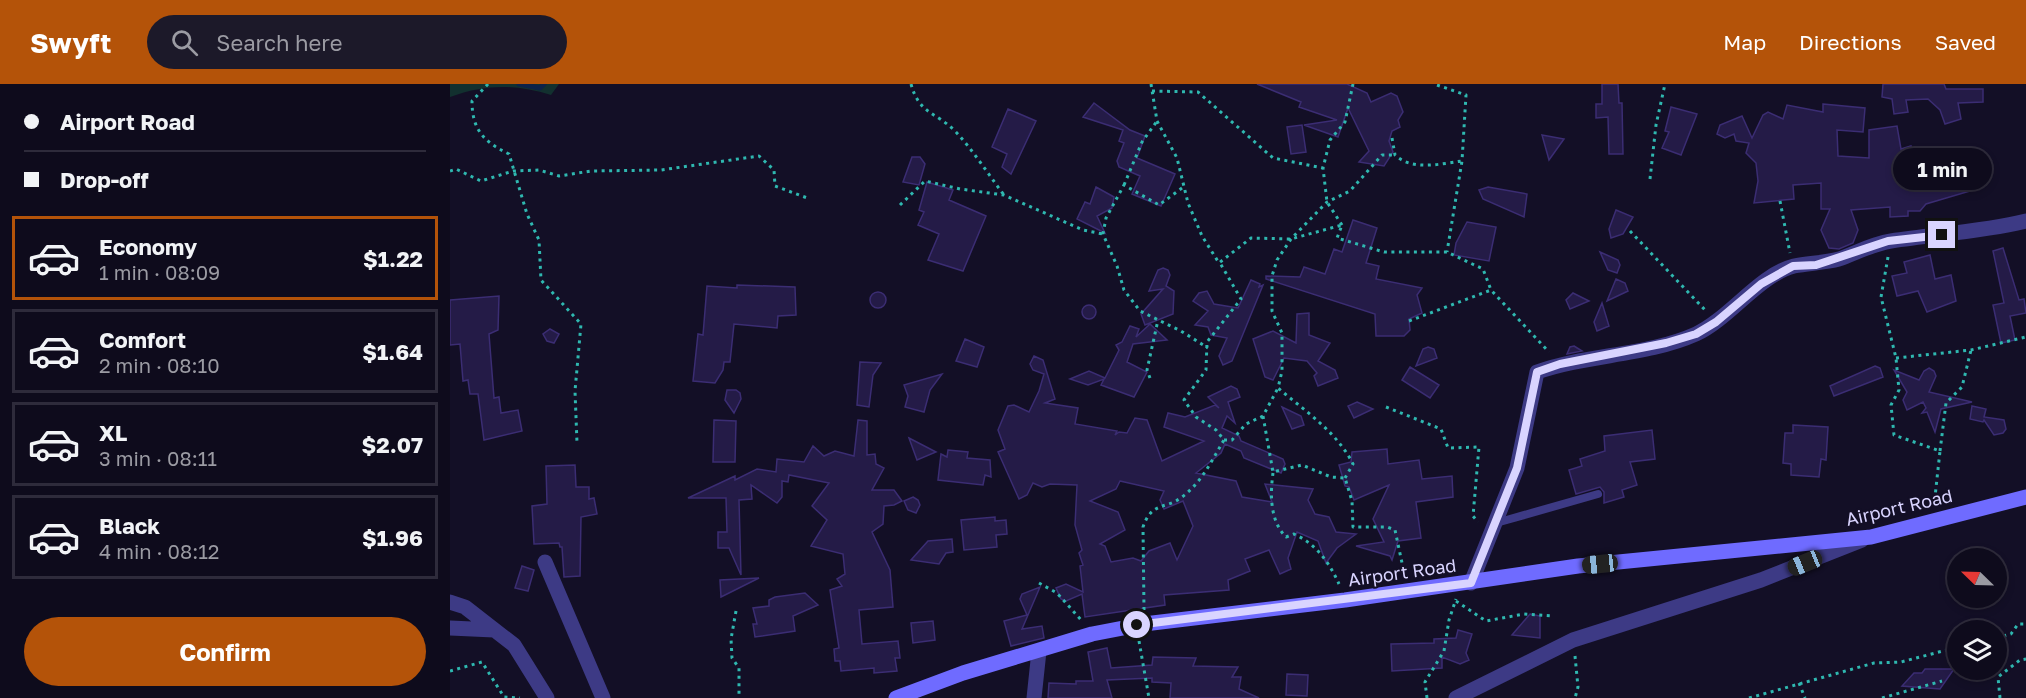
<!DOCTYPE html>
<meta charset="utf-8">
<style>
:root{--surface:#0e0b1c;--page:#1c1929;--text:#f1f3f6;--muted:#9b9ba3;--line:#2e2b3b;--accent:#b45309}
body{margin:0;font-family:"Golos Text",sans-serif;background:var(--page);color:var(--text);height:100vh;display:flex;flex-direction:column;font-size:22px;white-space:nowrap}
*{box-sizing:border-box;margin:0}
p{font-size:20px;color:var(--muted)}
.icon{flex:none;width:33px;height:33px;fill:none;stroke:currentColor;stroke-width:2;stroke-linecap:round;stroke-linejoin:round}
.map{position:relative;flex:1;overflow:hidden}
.panel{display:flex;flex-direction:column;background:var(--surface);width:450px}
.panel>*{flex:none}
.top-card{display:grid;align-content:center;height:132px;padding:0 24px;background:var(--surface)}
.needle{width:39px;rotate:293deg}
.controls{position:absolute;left:1497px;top:464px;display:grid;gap:12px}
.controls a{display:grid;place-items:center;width:60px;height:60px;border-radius:50%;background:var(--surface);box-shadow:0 3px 9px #0003,0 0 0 2px var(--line);font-size:30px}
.end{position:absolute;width:27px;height:27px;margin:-14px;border:8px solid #d9d4ff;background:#111;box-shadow:0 0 0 3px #111}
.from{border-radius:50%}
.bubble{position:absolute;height:42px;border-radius:21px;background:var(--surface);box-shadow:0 3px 9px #0003,0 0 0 2px var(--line);font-size:20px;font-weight:700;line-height:42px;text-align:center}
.car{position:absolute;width:18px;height:36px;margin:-18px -9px;border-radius:8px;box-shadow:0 0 4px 2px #0007;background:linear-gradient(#222 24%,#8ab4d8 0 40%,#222 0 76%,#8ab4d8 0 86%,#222 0)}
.top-card b{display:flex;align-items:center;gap:21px;height:57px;font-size:22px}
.top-card b+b{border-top:2px solid var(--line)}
.top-card i{width:15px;height:15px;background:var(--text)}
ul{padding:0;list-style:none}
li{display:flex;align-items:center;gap:18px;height:84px;margin:0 12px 9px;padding:0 12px;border:3px solid var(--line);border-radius:0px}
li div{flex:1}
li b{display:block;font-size:22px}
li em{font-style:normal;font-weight:700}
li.current{border-color:var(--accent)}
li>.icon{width:54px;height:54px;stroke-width:1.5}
.primary-button{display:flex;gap:12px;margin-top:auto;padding:12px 24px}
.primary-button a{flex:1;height:69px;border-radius:36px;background:var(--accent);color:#fff;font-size:24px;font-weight:700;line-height:69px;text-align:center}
header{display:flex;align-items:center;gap:36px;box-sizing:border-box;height:84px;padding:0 30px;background:var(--accent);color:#fff}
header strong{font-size:28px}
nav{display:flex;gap:33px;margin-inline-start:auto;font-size:21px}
.search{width:420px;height:54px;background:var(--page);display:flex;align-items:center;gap:15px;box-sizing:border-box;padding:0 21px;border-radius:33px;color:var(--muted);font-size:22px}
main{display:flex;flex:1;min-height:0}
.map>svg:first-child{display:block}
</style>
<header>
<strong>Swyft</strong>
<div class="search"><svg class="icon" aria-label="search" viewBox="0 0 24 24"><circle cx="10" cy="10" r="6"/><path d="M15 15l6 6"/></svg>Search here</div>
<nav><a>Map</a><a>Directions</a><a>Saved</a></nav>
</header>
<main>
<section class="panel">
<div class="top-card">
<b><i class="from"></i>Airport Road</b>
<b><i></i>Drop-off</b>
</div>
<ul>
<li class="current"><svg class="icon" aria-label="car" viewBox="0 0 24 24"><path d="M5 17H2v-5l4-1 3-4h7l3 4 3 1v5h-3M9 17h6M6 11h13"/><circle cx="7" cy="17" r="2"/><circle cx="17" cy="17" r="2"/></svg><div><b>Economy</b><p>1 min · 08:09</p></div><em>$1.22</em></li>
<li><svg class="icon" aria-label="car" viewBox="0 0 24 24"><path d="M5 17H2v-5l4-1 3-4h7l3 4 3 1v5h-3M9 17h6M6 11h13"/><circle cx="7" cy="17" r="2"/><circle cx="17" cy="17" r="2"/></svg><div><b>Comfort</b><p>2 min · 08:10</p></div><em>$1.64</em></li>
<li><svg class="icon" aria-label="car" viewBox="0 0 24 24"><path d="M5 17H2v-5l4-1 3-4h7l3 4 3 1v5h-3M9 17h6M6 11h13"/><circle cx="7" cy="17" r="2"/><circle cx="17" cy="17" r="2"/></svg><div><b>XL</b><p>3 min · 08:11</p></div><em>$2.07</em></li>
<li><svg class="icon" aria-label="car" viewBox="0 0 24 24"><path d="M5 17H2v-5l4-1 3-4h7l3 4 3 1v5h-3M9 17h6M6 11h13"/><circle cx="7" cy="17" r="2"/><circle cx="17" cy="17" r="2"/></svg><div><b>Black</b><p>4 min · 08:12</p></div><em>$1.96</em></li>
</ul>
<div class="primary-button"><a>Confirm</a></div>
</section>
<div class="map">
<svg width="1576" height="614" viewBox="0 0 1576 614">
<rect width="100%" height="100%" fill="#130f26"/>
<path fill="#12302f" d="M0 0H109L101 11C65 0 36 0 0 13Z"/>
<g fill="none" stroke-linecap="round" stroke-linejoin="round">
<path stroke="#0c2248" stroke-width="5" d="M69 0 90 4 94 0"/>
</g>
<path fill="#241b47" stroke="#3b2d73" stroke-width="1.5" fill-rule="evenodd" d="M807 0H897L917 9 921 18 941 9 947 12 953 28 948 36 950 43 942 47 939 57 943 68 934 82 909 78 919 67 898 24 888 53 854 41 887 36 849 23 851 18Z
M1152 0H1168L1169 19H1172L1173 70H1159L1158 33 1146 34V20H1152Z
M1433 0H1494L1496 5H1533V18L1508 19 1511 35 1495 40 1490 26 1478 15 1456 16 1458 28 1444 30 1442 15 1432 13Z
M644 19 680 46 695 52 687 74 725 90 711 122 682 110 690 92 669 83 667 77 674 59 669 57 673 46 633 33Z
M1373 20 1415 24 1413 48 1387 46 1388 72 1419 74V46L1447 42 1451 65 1461 62 1466 77 1502 66V69L1515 65 1522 92 1516 94 1520 107 1476 120 1470 127H1458V132L1440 133V123L1401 126 1408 146 1403 159 1389 165 1379 164 1371 146 1380 125H1371V99L1343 101 1344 115 1304 119 1308 97 1306 79 1296 69 1299 59 1286 57 1284 50 1275 54 1267 50 1270 41 1292 32 1302 54 1313 31 1318 28 1333 35 1337 21 1373 28Z
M1221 23 1247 30 1231 71 1212 64 1219 48 1215 47Z
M558 25 586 37 561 90 552 83 557 70 542 63Z
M852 41 856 68 841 70 837 43Z
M1092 51 1114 55 1099 76Z
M462 73H470L475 80 469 101 453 98Z
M477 98 503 106 499 116 536 132 513 187 478 176 489 150 468 141 474 128 469 126Z
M646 103 664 113 662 124 647 132 655 149 627 135 635 118 640 120Z
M1038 103 1077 110 1074 133 1033 115 1029 106Z
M1166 126 1183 133 1173 150 1161 154 1159 145Z
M903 136 927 144 916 179 929 182 926 195 972 204 967 211 972 229 959 235 960 246 954 252H926L925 230 816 195V192L850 193 854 183 875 190 884 165 892 168Z
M1017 138 1046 143 1039 177 1004 171 1006 159Z
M1553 164 1569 216 1574 215 1576 229 1560 232 1565 256 1551 259 1543 221 1554 219 1543 167Z
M1150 168 1168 176 1170 181 1167 189 1158 186Z
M1480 171 1485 195 1501 191 1506 217 1477 228 1468 207 1447 212 1442 192 1457 189 1454 178Z
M713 184 718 186 720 191 716 202 724 207 723 230 695 241 691 230 713 205 699 207 708 186Z
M1166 195 1175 199 1178 207 1157 217Z
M801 196 810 200 809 203 813 201 782 277 773 281 769 272 777 254 761 251 758 243 745 241 758 227 743 217 749 209 757 207 764 220 788 224Z
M287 201 345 203 346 231 328 232 327 244 284 240 280 278H274L273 286 265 299 243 297 248 250 253 251 257 202 287 204Z
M420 216a8 8 0 1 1 16 0a8 8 0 1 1-16 0Z
M1123 209 1139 217 1120 225 1116 216Z
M49 212 48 246 39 250 44 314 49 313 51 329 68 326 72 347 34 356 28 310H20L18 296 13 297 10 260 0 261V216Z
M1152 219 1159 242 1147 247 1144 238Z
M632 228a7 7 0 1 1 14 0a7 7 0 1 1-14 0Z
M859 229V251L880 259 868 277 885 286 888 294 868 302 864 292 867 289 857 277 834 274 823 296 815 293 803 255 823 247 846 259 847 230Z
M700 240 717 256 683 260 677 278 697 288 684 313 651 301 654 295 638 301 620 295 639 287 655 294 669 266 666 261 672 258 680 242 689 245 686 253Z
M100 245 109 250 104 259 97 257 93 250Z
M515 255 534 263 527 283 506 277Z
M1124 262 1132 267 1117 270 1120 263Z
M978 263 984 265 987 274 966 282 973 265Z
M584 272 593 276 605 315 595 319 628 324 625 340 667 347 665 351 669 348 677 349 685 334 697 336 712 377 754 357 714 343 718 329 735 333 765 321 769 324 758 313 781 302 787 305 790 313 778 318 785 339 777 332 772 344 789 352 791 357 833 375 835 380 831 389 794 374 791 367 775 360 771 369 746 389 786 397 792 413 822 418 815 400 863 405 858 416 865 430 879 433 886 448 906 450 887 464 876 479 868 457 847 448 838 474 841 485 830 490 819 466 795 475 800 487 778 496 779 506 714 511 715 521 635 533 632 510 616 517 611 515 606 504 616 500 633 508 630 482 633 481 629 469 632 466 625 441 627 401 600 400 592 403 583 399 577 411 569 415 548 368 555 365 548 346 558 322 564 321 579 328 589 307 594 290 583 286 580 280ZM670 397 714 407 710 416 714 425 733 417 743 442 727 476 720 459 699 467 691 477 683 474 661 478 655 462 650 460 675 446 668 428 640 417 666 405Z
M410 278 431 279 423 291 419 323 407 321Z
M1425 282 1430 284 1433 293 1384 312 1380 302Z
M960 283 989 301 980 314 952 296Z
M1479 284 1484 287 1486 292 1479 308 1522 318 1491 325 1485 348 1477 328 1472 329 1476 324 1473 318 1457 326 1453 316 1457 308 1444 286 1469 296 1474 287Z
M492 290 480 306 474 328 455 323 458 312 454 301Z
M277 306H286L290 309 291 315 284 329 275 316Z
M907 318 923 325 904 334 898 322Z
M1522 322 1536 325 1534 333 1554 336 1556 345 1553 349 1544 351 1534 336 1533 338 1520 335Z
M832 323 851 332 854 341 842 345Z
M264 336 286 337 285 378H263Z
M408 336 417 337V371L425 370 426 380 434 384 422 406H444L452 417 444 421 434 422 433 440 422 448 440 486 443 523 409 526 412 560 448 557 450 574H445L447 587 424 589V584L391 587 390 577H385L384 565 389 564 380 506 392 502 387 495 395 490 393 470 361 462 377 436 362 422 379 399 339 391 338 398 332 397V413L327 419 301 401 302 415 289 416 291 491 279 464H268V448H277L276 414H238L285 392V396L307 385 326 388 327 375 354 378 363 362 374 372 385 367 404 372Z
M1343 341 1378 343 1376 376 1371 375 1369 393 1341 391V380L1333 379 1335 349H1343Z
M1202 346 1205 375 1180 378 1187 401 1172 406 1174 413 1154 419V408L1150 403 1126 410 1119 386 1132 382 1130 375 1155 367 1154 352Z
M459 354 486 368 467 376Z
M937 365 938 380 969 376 972 395 1002 392 1003 413 966 418 971 454 948 457 942 476 940 472 906 462 934 458 923 435 939 401 904 416 899 403 895 402 889 381 901 378 902 368Z
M498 366 518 368 517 374 540 376 541 393 535 391 533 401 488 396 491 370 497 373Z
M125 381 126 403H139V415L144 414 147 430 131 433 130 492 114 493 112 463H110L109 459 84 460 82 422 97 420 96 382Z
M463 413 468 416 470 421 466 429 458 426 454 417Z
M545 433V437L556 436 557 450 546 451 547 463 514 466 511 436Z
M502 455 503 468 496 469 489 480 461 476 478 457Z
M72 482 84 486 78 507 65 504Z
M309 494 271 513 270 496Z
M590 503 572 545 592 542 594 554 561 562 554 537 577 531 570 515 572 510Z
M355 509 368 521 343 532 345 547 305 553 303 540H307L303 524 319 522V516L325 513Z
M1080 530 1090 532V554L1062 551Z
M483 537 485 556 463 559 461 539Z
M1008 546 1022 550 1016 569 1019 576 1010 580 992 573V584L942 587 941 560 984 559V555L1006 554Z
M657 564 661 584 702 581 703 573 746 574 743 582 788 583 782 593H791L789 605 809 614H720L721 599 702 598V594L657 596 662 614H598L599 599 626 600V597H643L638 568Z
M1475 585H1504L1490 605 1452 602 1464 589H1472Z
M837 590 858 591 857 612 836 611Z"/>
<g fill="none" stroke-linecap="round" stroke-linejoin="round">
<path stroke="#2fb8b0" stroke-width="3" stroke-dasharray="3 4.5" stroke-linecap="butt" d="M38 0 22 17C22 46 34 58 59 70L77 130 89 156 91 196 131 240 125 307 127 359
M461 0C469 30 486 28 505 47 523 66 538 90 554 111
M701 0 707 37 727 74 738 119 752 152 769 179 801 154 841 155 892 141 887 154 934 168H997L1033 185 1041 206
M987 1 1016 11 1012 77 997 168
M702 7 748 8 823 74 873 84
M942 54 945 71C962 87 990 80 1012 77
M0 87 6 85 31 97 63 87 89 86 109 92 141 87 211 86 309 72 324 86 325 102 360 115
M1200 95 1206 41 1215 0
M674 101 692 58 707 37
M732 104 709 121 674 101 656 134 653 150 667 182 674 206 690 227 731 247 758 264
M1330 117 1340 169
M450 121 475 97 510 105 554 111 633 146 653 150
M892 141 877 118 873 84 880 56 895 38 903 0
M1180 147 1255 226
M1438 173 1431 213 1446 274 1449 306 1441 321 1444 351 1490 367 1484 422
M959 237 1041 206 1099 268
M1446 274 1521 266 1576 253
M700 294 697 286 708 236
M936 323 991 345 998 364 1029 363 1023 432 1028 438
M813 332 823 388 852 381 881 393 895 394 902 417 903 443H937L945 446 955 493
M774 356H782L796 340 813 332 828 304
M1490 367 1496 319 1512 303 1521 266
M823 389C820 411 820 437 836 453L844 450C866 460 879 478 889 500
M895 394 903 380C887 348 855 327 828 304L832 287V249L822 227V192L827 176 841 155 877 118 900 107 932 71H945
M589 499 607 509 632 537
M1006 517 1036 537 1074 530 1104 532
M694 526 693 443C702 417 715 426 732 413 752 398 762 376 774 356L766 346 746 333 734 316 756 286 757 258 791 215 770 179
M286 527 281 555 282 574 289 584V614
M1546 554 1561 550 1568 540H1576
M689 557 699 614
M1125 572 1128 603 1125 614
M0 587 32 578 54 613 70 614
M1349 599 1355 614
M977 614 975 598 994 567 999 536 1006 515
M1299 614 1424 579 1451 578 1508 563
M1432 614 1492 597
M1550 614 1548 593 1570 576 1576 575"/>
<path stroke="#3d3a85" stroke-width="8" d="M1046 439 1148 410"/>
<path stroke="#3d3a85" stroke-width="15" d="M95 478 153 614
M1021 499 1067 384 1087 288C1138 270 1197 272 1246 250 1280 234 1309 191 1344 182 1358 179 1374 179 1389 175 1406 169 1422 160 1441 157 1486 150 1531 148 1576 137
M0 518 15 523 64 561 97 614
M0 544 44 546
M584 614 589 567
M1006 614 1123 556 1311 496 1412 456"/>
<path stroke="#6f6bff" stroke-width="15" d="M446 614 513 589 642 550 694 540 895 516 1128 482 1421 453 1576 413"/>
</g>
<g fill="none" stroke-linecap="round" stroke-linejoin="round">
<path stroke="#d9d4ff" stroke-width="8" d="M687 541 1021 499 1067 384 1087 288 1110 280 1216 259 1246 250 1266 238 1311 200 1343 182 1366 181 1438 157 1492 151"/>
</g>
<g text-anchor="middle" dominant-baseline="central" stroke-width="4.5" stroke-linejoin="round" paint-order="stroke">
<g font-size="18" fill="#d9d4ff" stroke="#130f26">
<text transform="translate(1449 423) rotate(-13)">Airport Road</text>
<text transform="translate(952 488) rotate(-8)">Airport Road</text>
</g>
</g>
</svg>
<div class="controls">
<a><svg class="needle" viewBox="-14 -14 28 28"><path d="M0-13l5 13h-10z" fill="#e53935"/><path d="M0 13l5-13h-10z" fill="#9b9ba3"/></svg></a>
<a><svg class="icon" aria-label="layers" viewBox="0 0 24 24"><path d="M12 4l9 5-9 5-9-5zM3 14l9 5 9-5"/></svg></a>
</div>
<i class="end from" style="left:687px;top:541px"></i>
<i class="end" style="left:1492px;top:151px"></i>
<div class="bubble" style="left:1443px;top:64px;width:99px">1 min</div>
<i class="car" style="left:1355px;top:479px;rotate:248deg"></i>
<i class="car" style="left:1150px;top:480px;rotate:264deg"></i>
</div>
</main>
